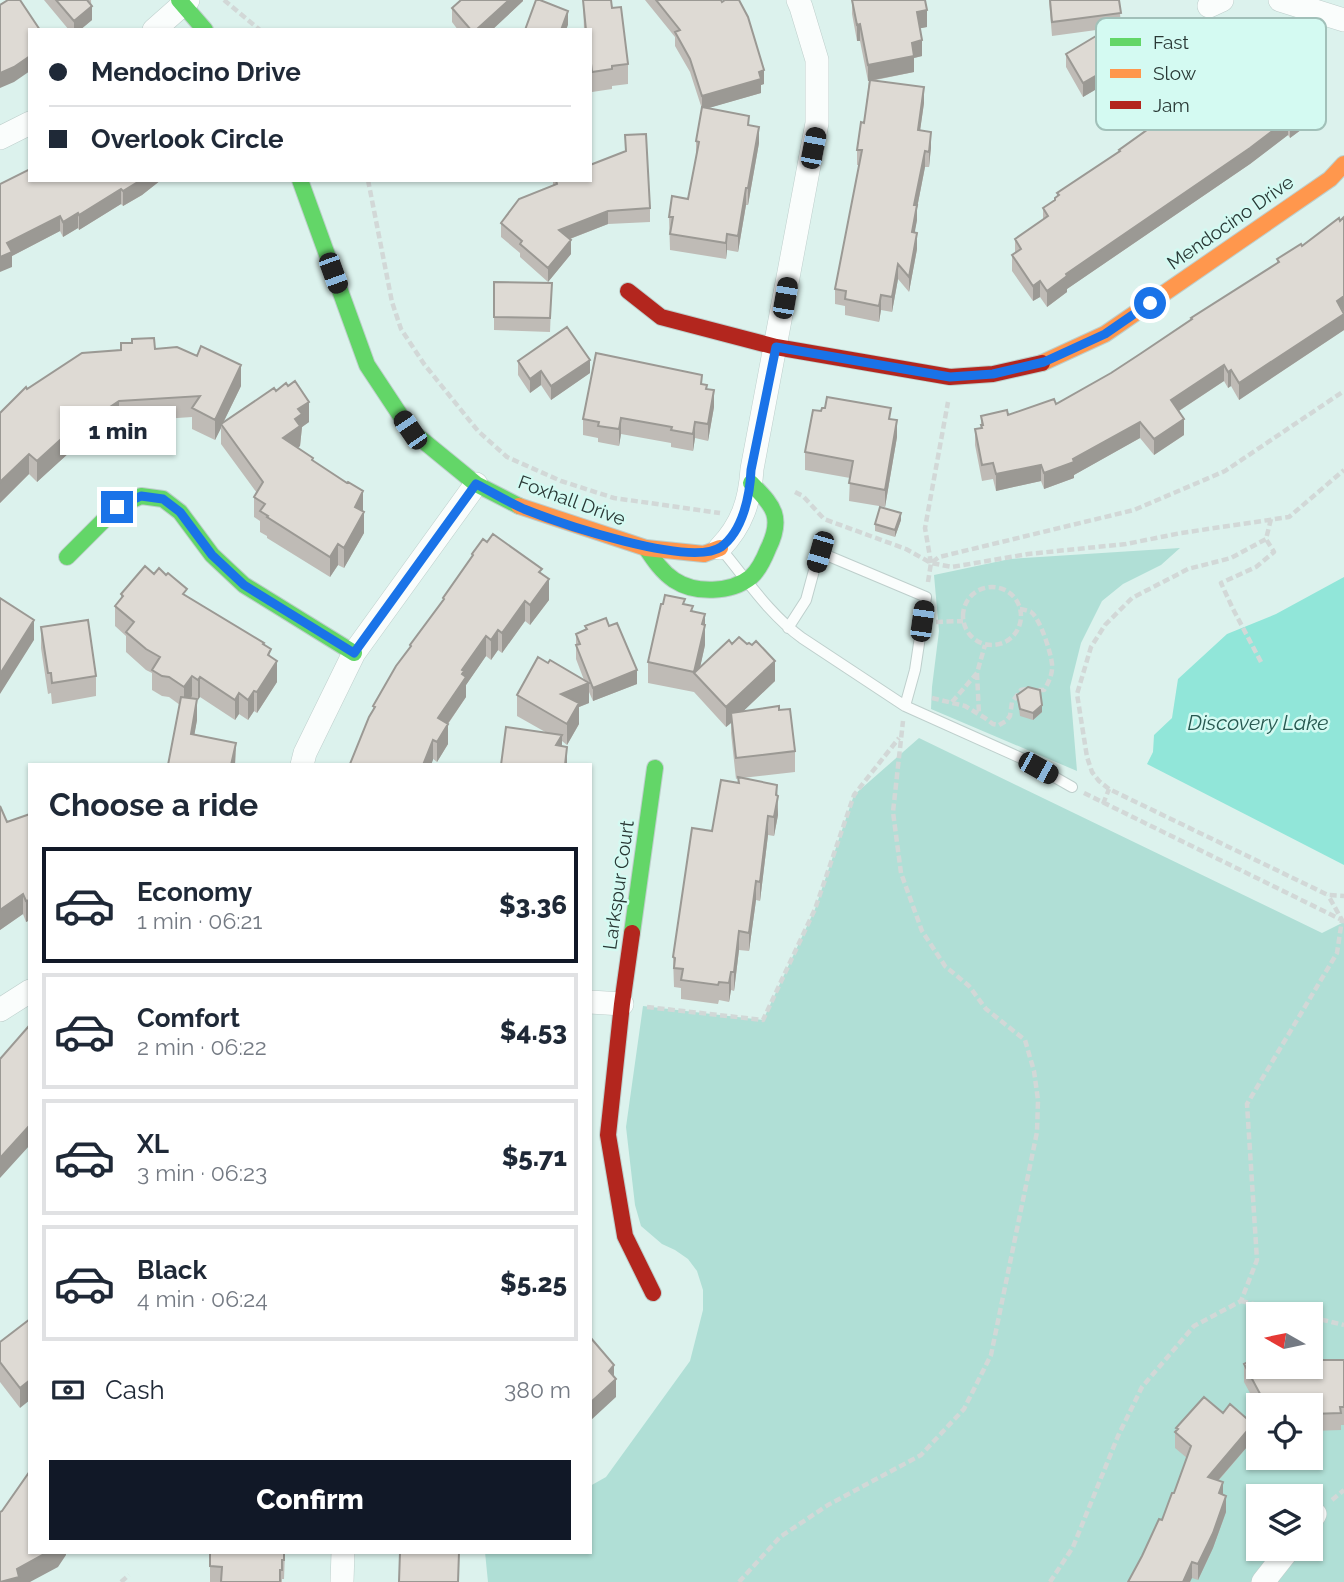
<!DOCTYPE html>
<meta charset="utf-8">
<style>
:root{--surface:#fff;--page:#f2f2f3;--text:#1f2937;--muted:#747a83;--line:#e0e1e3;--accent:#111827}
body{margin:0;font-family:Raleway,sans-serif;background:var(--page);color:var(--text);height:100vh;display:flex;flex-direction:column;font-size:26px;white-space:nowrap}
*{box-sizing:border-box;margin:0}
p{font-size:23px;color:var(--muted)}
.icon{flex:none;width:38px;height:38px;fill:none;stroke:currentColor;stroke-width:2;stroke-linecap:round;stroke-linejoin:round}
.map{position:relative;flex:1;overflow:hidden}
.panel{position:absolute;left:28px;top:763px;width:564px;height:791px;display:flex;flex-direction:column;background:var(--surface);border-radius:0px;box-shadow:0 2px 5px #0004}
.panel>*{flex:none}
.guide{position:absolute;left:28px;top:28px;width:564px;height:154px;border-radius:0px;box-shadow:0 2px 5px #0004;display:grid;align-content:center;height:154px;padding:0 21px;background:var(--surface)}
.needle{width:46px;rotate:279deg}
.controls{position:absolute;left:1246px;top:1302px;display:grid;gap:14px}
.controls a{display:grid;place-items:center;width:77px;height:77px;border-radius:0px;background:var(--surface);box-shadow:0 2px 5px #0004;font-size:35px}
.end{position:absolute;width:32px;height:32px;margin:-16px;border:9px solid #1a73e8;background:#fff;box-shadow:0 0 0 4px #fff}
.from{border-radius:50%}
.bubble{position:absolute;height:49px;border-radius:0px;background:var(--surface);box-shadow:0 2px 5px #0004;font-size:23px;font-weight:800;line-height:49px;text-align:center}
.car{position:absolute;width:21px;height:42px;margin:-21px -10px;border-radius:9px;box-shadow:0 0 5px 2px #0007;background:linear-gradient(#222 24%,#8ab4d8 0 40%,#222 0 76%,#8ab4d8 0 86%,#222 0)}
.guide b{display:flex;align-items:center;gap:24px;height:66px;font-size:26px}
.guide b+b{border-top:2px solid var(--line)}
.guide i{width:18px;height:18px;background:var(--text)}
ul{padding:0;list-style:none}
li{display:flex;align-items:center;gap:21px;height:116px;margin:0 14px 10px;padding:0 7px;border:4px solid var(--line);border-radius:0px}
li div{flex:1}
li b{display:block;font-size:26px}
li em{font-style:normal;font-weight:800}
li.on{border-color:var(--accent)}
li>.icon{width:63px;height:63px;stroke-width:1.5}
h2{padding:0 21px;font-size:32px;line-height:84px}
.pay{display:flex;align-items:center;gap:18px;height:77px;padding:0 21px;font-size:26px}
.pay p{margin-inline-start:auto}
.action{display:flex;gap:14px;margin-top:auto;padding:14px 21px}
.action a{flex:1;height:80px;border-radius:0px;background:var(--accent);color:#fff;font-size:28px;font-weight:800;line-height:80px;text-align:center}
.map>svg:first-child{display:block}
</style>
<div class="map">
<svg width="1344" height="1582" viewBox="0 0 1344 1582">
<rect width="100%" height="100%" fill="#dcf2ed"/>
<path fill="#b0dfd6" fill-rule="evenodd" d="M1180 548 1161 565 1123 584 1102 601 1081 643 1070 687 1077 771 931 709 932 687 939 631 934 575 1010 559Z
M919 738 1322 933 1344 922V1582H488L485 1552H590V1486L606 1477 690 1361 703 1310V1290L697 1271 688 1259 675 1250 662 1244 641 1226 635 1205 626 1127 643 1006 763 1020 815 909 854 795ZM1258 1314H1311V1367H1258ZM1258 1405H1311V1458H1258ZM1258 1496H1311V1549H1258Z"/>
<path fill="#91e6d9" d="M1344 577V865L1147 764 1153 752 1154 735 1172 718 1178 679 1227 634 1276 614Z"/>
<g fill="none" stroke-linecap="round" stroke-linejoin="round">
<g stroke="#becfcc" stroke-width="12">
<path id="lane" d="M722 550C747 580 769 614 802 638L905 706 1021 758 1072 787
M788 628 806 600 819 552 926 597 915 670 905 706"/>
</g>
<g stroke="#becfcc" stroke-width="24">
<path id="street" d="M1280 0 1344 20
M1209 6 1222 0
M154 30 188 0
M0 138 30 123
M720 548C742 525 750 501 752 469L817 123V60L801 7 798 0
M302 765 305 753 354 653 476 484
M590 1002 622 1004
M0 1010 30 991
M1311 1520 1315 1514
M342 1582 343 1552
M1263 1582 1289 1549"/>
</g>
<g stroke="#becfcc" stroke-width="18">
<path id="fast" d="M179 0 205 30
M300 180 367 365 410 430 476 484 519 506
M646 548C654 560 662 572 674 580 695 594 731 593 751 577 759 570 764 559 768 549 773 539 778 525 774 513 770 501 759 492 751 483
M67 557 117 507 141 496 163 499 180 512 212 555 244 585 354 653
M632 933 655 768"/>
</g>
<g stroke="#becfcc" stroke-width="18">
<path id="slow" d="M1042 363 1105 334 1330 179 1344 164
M519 506 646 548 704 554 720 548"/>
</g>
<g stroke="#becfcc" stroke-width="18">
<path id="jam" d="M628 291 661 317 776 347 950 377 993 374 1042 363
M632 933 622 1004 608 1135 625 1236 653 1293"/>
</g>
<path stroke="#d2d8d7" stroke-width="4.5" stroke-dasharray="7 3.5" stroke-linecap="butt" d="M224 0 260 30
M368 180 392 302 401 329 424 364 478 431 507 457 561 481 614 498 720 513
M795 492 803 496 824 519 906 549 931 563 952 567 1028 554 1126 544 1181 533 1289 517 1344 470
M1271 519 1266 539 1231 558 1188 569 1132 598 1105 625 1091 647 1077 694 1087 757 1092 772 1099 781 1109 789 1328 895 1344 896
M931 563 925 528 948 402
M928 582 931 563 939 557 1134 510 1225 471 1344 391
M963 616a29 29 0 1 1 58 0a29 29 0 1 1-58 0Z
M1020 609C1022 609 1029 611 1031 612 1040 618 1051 653 1052 664 1053 673 1049 682 1044 690H1036
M936 622 963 621
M1261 662 1233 609 1221 583 1256 567 1274 552 1266 539
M977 673 979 714
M932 698 965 706 985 718 993 724 999 725 1006 721 1010 716 1012 702 1021 690 1027 689
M952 702 977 673 985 645
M1084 793 1340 919
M1103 804 1109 789
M647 1007 763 1020 815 909 854 795 899 738
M1241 1301 1298 1314
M1311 1317 1344 1325
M1332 1500 1344 1490
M121 1582 129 1575
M739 1582 780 1537 828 1505 921 1455 964 1409 991 1355 1037 1132 1038 1100 1034 1071 1025 1040 986 1009 969 986 945 966 922 931 901 873 893 812 903 721
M1050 1582 1073 1547 1118 1436 1142 1387 1194 1326 1241 1301 1257 1260 1247 1104 1337 953 1342 920 1328 895"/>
<use href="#lane" stroke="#fafdfc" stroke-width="10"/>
<use href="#street" stroke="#fafdfc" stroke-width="23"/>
<use href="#fast" stroke="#63d668" stroke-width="16"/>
<use href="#slow" stroke="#ff974d" stroke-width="16"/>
<use href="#jam" stroke="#b3261e" stroke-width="16"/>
</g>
<path fill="#bfbbb6" d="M44 0H91L92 20 80 30H69Z
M523 0V1L492 30H458L452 22V8Z
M583 0 612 8 628 64V84L612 86V89L592 92 590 75V30H584Z
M645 0H721L764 84 761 85V93L708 108 749 125 759 143 748 205H746L738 252 727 250 726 259 670 250 669 217 688 199 696 157V141L702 109 690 72 675 46V37Z
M852 0 927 27 920 28 922 56 914 58V72L871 81 924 103 920 130 931 147 929 167H925L917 208V220L914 233 917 249 909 292 898 279 892 312 881 310 879 322 845 315V306L835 304V289L859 165H857V150L864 123 869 81H868L860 41H857L852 14Z
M1049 0H1119L1121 26 1118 27 1134 67 1083 97 1066 67V54L1111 28 1052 36Z
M1249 68 1315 112 1313 113V121L1290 138 1288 135 1250 164 1067 289V292L1047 307 1040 297 1033 301 1012 271V255L1015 253V239L1043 219V208L1055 200 1057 197V193L1119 152V150L1154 125V117L1194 119 1249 76Z
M625 135 650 208V222L608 224 570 239 571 254 548 282 520 257V253L501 237V223L553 186V180H590L626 151Z
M161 180 142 195 123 206 121 204 79 230 78 228 63 237 60 231 12 256V267L0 184Z
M1344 217V330L1239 400 1231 386 1228 388 1224 381 1179 411 1184 435 1154 455 1140 438 1074 475V478L1044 489 1041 481 996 491 993 479 982 481 975 445V429L981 428V416L1008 415 1056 404 1111 373 1277 264V259L1302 246Z
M494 282 552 283 550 332 494 330Z
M155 349 241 386 224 421 309 422 302 427 300 446 298 448 313 461 363 512 364 533 344 568 338 565 330 577 267 538V536L260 532V521L254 517V497L257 493 221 444V428L215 440 192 429V417L119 422 95 437 93 435 71 451 37 482 29 474 0 503V413L27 389Z
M518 361 590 373 551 400 541 385 530 393 518 375Z
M702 384 707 389 714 407 708 441 695 438 693 451 671 447V443L621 434 619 446 598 442V438L583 435V419Z
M891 419 897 437 885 507 849 501 850 478 805 470V452Z
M901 520 895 537 875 531V524Z
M472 554 542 574 549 600 530 625 525 621 502 653 498 650 491 660 486 656 466 685V697L448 724V744L437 762 373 711V706L410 648V645L443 601V598L472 557Z
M154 574 187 596 264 644 271 657 277 682 257 713 254 711 248 720 239 714 235 720 200 697 197 700V720L194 735 236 743 235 765H168L180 705 169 697 162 696 152 690V673L146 670 126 652V636L115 626V606L121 599V594Z
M685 604 693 611 705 614V645L700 667 732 644 775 681 743 711 779 710 795 751V772L742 778 777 796 778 815 774 836 768 835 760 901 756 900 749 951 739 950 734 991 731 990 729 1002 719 1000 718 1004 681 999V988L674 987 673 957 712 831 738 783V778L736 779 731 733V723L726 727 694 692 648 683V662Z
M585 626 637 684 593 701 589 692V703L579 707V724L567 745 562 741V746L567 765 547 733 517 716V695L548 663 584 680 576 659V634L585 630Z
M41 627 96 676V696L52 704 51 693 48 694 41 648Z
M1017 695 1042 712 1033 720 1020 716Z
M0 806 7 822 30 814V920L26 922 23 914 0 930Z
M30 1319 20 1408 0 1382V1342Z
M1344 1360V1425H1341V1430L1311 1431V1405H1258V1408L1244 1382V1364L1258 1367Z
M1176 1428 1253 1440 1219 1480 1226 1512 1213 1548 1198 1580 1192 1578 1162 1520 1174 1493 1187 1458 1175 1448V1432Z
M210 1552H285L284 1579H282V1582H210Z"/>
<path fill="#9b9994" d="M509 0H523V1L492 30H476Z
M92 6V20L80 30H74V21Z
M927 10V27L917 29V12Z
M568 11V25L566 30H561Z
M860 24V41H857V25Z
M922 40V56L914 58V72L868 81V65L912 43Z
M1134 54V67L1083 97V83Z
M30 56V71L14 82 0 88V73Z
M764 70V84L761 85V93L702 110V96Z
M924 87V103L918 145V130Z
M1315 96V112L1313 113V121L1290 138V122L1310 100Z
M1288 119V135L1250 164 1067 289V292L1047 307V291L1066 274Z
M759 127V143L748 205V188Z
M931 132V147L929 167V152Z
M925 151V167L917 208V220L912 248V232L914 205Z
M141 180H161L142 195 123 206V191Z
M746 188V205L738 252V236Z
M121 189V204L79 230V215Z
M608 211V224L559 243V230Z
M78 213V228L63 237V222Z
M60 216V231L12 256V267L0 272V257L7 243Z
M917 233V249L909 292V277Z
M727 234V250L726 259V243Z
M571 240V254L548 282V268Z
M898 264V279L892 312V297Z
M1040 281V297L1033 301V286Z
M881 295V310L879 322V306Z
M1344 296V312L1337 301Z
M1344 314V330L1239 400V383Z
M590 360V373L551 400V386Z
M241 365V386L222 425 221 424V428L215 440V420Z
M1224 365V381L1171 416V400Z
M1231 370V386L1228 388V372Z
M541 371V385L530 393V379Z
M714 390V407L708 441V424Z
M119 401V422L95 437V417Z
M309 402V422L302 427 300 446 283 458V438L295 419 298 409Z
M93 415V435L71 451 37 482V461L71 430Z
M621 418V434L619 446V429Z
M1184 419V435L1154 455V439Z
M897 420V437L885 507V490Z
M695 422V438L693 451V434Z
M1140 422V438L1074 475V478L1044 489V473L1073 459Z
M29 454V474L0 503V482Z
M1041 465V481L996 491V474Z
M363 491V511L355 507Z
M364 512V533L344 568V548Z
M901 513V520L895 537V530Z
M338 544V565L330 577V557Z
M549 579V600L530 625V605Z
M525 601V621L502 653V633Z
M705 614V645L698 677 694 673Z
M34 620V640L0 694V674Z
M498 630V650L491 660V640Z
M486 636V656L466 685V697L438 738V718L462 670Z
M277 661V682L257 713V692Z
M775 661V681L732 722 731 713V723L726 727V707Z
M637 670V684L593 701V688Z
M192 676V696L184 708V687Z
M200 677V697L198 700V680Z
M589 683V703L579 707V724L567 745V724L561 694Z
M254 691V711L248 720V700Z
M239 693V714L235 720V700Z
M197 699V720L191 754V734Z
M1042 705V712L1033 720V713Z
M448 724V744L437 762V742Z
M562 735V754L556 745Z
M433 740V760L431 765H423Z
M236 743 235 765H231Z
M567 747V765H565Z
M777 785 778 815 774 836V817Z
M768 816V835L760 901V882Z
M756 881V900L749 951V933Z
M23 894V914L0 930V910Z
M30 900V920L26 922V901Z
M739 931V950L734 991V972Z
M731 972V990L729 1002V983Z
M30 1125V1145L0 1178V1158Z
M614 1365V1381L616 1379V1397L590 1421V1403L609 1371Z
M30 1380V1400L20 1408V1388Z
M1253 1424V1440L1208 1492V1477Z
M1223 1482V1498L1219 1493Z
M1226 1496V1512L1213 1548 1198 1580V1564Z
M48 1552H66V1555L58 1567 30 1582H0L17 1569Z
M1192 1562V1578L1190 1582H1183Z"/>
<path fill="#dedad4" stroke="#9b9994" stroke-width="2" d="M8 0H20L40 30H30V56L14 67 0 73V5Z
M56 0H87L92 6 74 21Z
M461 0H509L476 30H471L452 8Z
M536 0H540L568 11 561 30H525Z
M583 0H611L612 8 621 7 628 64 612 66V69L592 72 590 55V30H586Z
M656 0H721L722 2 725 0H739L748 17 764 70 759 72 761 79 702 96 690 59 675 32 680 30Z
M852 0H925L927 10 917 12 922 40 912 43 914 56 868 65 860 24 857 25Z
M1050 0H1119L1121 13 1052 22Z
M1116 24 1134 54 1083 83 1066 54Z
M1275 49 1292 71 1295 69 1315 96 1310 100 1313 105 1290 122 1288 119 1250 148 1066 274 1067 276 1047 291 1040 281 1033 286 1012 255 1021 249 1015 239 1048 216 1043 208 1055 200V198L1059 195 1057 193 1120 151 1119 150 1158 122 1154 117 1180 98 1194 119 1253 73 1249 68Z
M870 80 924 87 918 130 931 132 929 152 925 151 914 205H917L912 232 917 233 909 277 898 264 892 297 881 295 879 306 845 299 846 291 835 289 862 150H857L861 122 864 123Z
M702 107 749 116 748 125 759 127 748 188H746L738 236 727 234 726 243 670 234 673 217H669L672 196 688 199 699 142 696 141Z
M646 134 650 208 608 211 559 230 571 240 548 268 520 244 522 241 501 223 519 199 557 184 556 180H590V165L626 151 625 135Z
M30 169V180H141L123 191 121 189 79 215 78 213 63 222 60 216 7 243 12 252 0 257V184Z
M1344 217V296L1337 301 1344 314 1239 383 1231 370 1228 372 1224 365 1171 400 1184 419 1154 439 1140 422 1073 459 1074 462 1044 473 1041 465 996 474 993 463 982 465 975 429 982 428 981 425H983L981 416 1007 410 1008 415 1054 399 1056 404 1111 373 1140 354 1192 319 1191 318 1279 262 1277 259 1301 244 1302 246 1339 218 1340 221Z
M494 282 552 283 550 318 494 317Z
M567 327 590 360 551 386 541 371 530 379 518 361Z
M154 338 155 349 177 347 197 356 201 346 241 365 215 420 192 408 200 396 119 401 95 417 93 415 71 430 37 461 29 454 0 482V413L26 387 27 389 82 353 121 350V343H132V339Z
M596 353 702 375 701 384 707 385 706 389 714 390 708 424 695 422 693 434 671 430 672 427 621 418 619 429 598 426 599 422 583 419Z
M295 381 309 402 298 409 302 414 295 419 300 426 283 438 313 458 312 460 347 483 348 482 363 491 355 507 364 512 344 548 338 544 330 557 267 517 268 516 260 511 265 504 254 497 263 482 221 424 274 388 276 391 286 383 288 386Z
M827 397 891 408 889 419 897 420 885 490 849 483 853 461 805 452 813 410 821 411 822 408H825Z
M880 507 901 513 895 530 875 524Z
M493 534 542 569 539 572 549 579 530 605 525 601 502 633 498 630 491 640 486 636 462 670 464 671 462 674 466 677 438 718 448 724 437 742 433 740 423 765 350 764 369 717 375 707 373 706 396 666 411 646 410 645 444 599 443 598 473 555 472 554 483 539 487 542Z
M145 566 154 574 159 568 166 575 168 573 187 589 183 594 264 643 263 644 271 649 268 655 277 661 257 692 254 691 248 700 239 693 235 700 200 677 198 680 192 676 184 687 169 677 162 676 152 670 160 657 146 649 126 632 134 622 115 606 123 596 121 594Z
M665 595 685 599 683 604 693 606 691 611 705 614 702 624 705 625 694 672 648 662 661 604H663Z
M0 598 34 620 0 674Z
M606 618 609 626 617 623 637 670 593 688 576 645 580 644 576 634 587 629 585 626Z
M88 620 96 676 52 683 51 673H48L41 627Z
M739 637 747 644 749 643 752 645 756 641 775 661 726 707 694 673 729 640 732 644Z
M538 657 548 663 550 660 589 683 561 694 579 703 567 724 517 695Z
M1028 687 1040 690 1042 705 1033 713 1020 709 1017 695Z
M181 697 197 699 191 734 236 743 231 765H168Z
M779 706V710L790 709 795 751 736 758 731 713Z
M506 727 562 735 556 745 567 747 565 765H501Z
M738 777 777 785 776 795 778 796 774 817 768 816 760 882 756 881 749 933 739 931 734 972H731L729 983 719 982 718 985 681 980 683 969 674 968 675 958 673 957 692 828 712 831 721 780 739 783Z
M0 806 7 822 30 814V900L26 901 23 894 0 910Z
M28 1027 30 1029V1125L0 1158V1059Z
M30 1319V1380L20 1388 0 1362V1342Z
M590 1337 614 1365 609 1371 616 1379 590 1403Z
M1258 1357V1367H1311V1360H1344V1407H1340L1341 1413 1311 1414V1405H1266L1244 1364Z
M1204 1397 1223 1413 1230 1404 1253 1424 1208 1477 1223 1482 1219 1493 1226 1496 1213 1533 1198 1564 1192 1562 1183 1582H1128L1142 1556 1159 1519 1162 1520 1172 1493H1174L1191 1446 1175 1432 1178 1429 1176 1428Z
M30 1471V1552H48L17 1569 19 1577 0 1582V1512L2 1511Z
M210 1552H284V1560H282V1570H280V1582H221L222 1567 210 1566Z
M400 1552H459L458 1582H399Z"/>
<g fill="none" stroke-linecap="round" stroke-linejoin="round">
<path stroke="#1a73e8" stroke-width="9" d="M117 507 141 496 163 499 180 512 212 555 244 585 354 653 476 484C492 492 508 502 524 509 559 523 690 568 721 547 743 531 750 495 751 470L776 347 950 377 993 374 1044 362 1105 334 1150 303"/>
</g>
<g text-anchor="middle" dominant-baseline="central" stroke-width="5" stroke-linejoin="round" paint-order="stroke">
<g font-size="19" fill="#293835" stroke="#d4faf2">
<text transform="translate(1230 222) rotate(-35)">Mendocino Drive</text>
<text transform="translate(572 500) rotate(20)">Foxhall Drive</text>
<text transform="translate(618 885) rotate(-82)">Larkspur Court</text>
</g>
<g font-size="21" font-style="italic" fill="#275850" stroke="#d4faf2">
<text x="1258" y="722">Discovery Lake</text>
</g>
</g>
<rect x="1096" y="18" width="230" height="112" rx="10" fill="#d4faf2" stroke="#a1c0b9" stroke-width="2"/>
<rect x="1110" y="38" width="31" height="8" fill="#63d668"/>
<rect x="1110" y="69" width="31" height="9" fill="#ff974d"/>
<rect x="1110" y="101" width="31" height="8" fill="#b3261e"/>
<g font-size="19" fill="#293835">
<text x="1153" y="49">Fast</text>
<text x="1153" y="80">Slow</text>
<text x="1153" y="112">Jam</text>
</g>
</svg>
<div class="controls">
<a><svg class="needle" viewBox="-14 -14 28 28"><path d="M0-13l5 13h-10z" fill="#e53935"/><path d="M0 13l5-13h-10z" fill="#747a83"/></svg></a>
<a><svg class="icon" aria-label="locate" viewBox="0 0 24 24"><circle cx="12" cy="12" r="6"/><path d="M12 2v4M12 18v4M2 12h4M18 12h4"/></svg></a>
<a><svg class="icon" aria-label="layers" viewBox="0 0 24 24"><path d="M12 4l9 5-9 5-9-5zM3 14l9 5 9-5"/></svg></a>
</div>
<i class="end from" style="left:1150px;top:303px"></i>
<i class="end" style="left:117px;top:507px"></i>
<div class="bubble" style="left:60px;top:406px;width:116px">1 min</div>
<i class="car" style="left:813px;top:148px;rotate:11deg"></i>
<i class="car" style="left:333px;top:273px;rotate:160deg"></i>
<i class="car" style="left:785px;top:298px;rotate:10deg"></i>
<i class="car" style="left:410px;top:430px;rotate:326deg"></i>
<i class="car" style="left:820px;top:552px;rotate:196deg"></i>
<i class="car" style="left:922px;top:621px;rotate:8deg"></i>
<i class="car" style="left:1038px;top:768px;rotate:119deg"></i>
<div class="guide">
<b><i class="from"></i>Mendocino Drive</b>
<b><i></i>Overlook Circle</b>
</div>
<section class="panel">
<h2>Choose a ride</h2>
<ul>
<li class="on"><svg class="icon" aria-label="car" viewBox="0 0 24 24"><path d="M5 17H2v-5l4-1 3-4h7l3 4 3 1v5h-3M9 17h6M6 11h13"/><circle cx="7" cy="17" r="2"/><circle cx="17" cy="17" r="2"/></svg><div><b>Economy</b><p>1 min · 06:21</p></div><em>$3.36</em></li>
<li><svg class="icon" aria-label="car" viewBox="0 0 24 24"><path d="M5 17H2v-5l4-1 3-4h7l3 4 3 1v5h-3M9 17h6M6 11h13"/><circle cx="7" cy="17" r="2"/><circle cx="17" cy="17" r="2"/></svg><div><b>Comfort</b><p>2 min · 06:22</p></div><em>$4.53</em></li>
<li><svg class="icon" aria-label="car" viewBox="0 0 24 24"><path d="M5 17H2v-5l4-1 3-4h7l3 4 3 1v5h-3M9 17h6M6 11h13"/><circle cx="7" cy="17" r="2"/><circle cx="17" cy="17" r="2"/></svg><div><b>XL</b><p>3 min · 06:23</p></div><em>$5.71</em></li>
<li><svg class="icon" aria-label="car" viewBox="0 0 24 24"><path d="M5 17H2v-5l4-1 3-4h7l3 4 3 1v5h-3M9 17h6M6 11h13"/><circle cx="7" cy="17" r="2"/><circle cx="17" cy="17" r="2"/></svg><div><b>Black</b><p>4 min · 06:24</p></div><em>$5.25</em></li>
</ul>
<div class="pay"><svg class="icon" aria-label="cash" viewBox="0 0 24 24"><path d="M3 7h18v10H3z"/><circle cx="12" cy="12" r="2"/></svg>Cash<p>380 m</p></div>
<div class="action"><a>Confirm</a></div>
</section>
</div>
